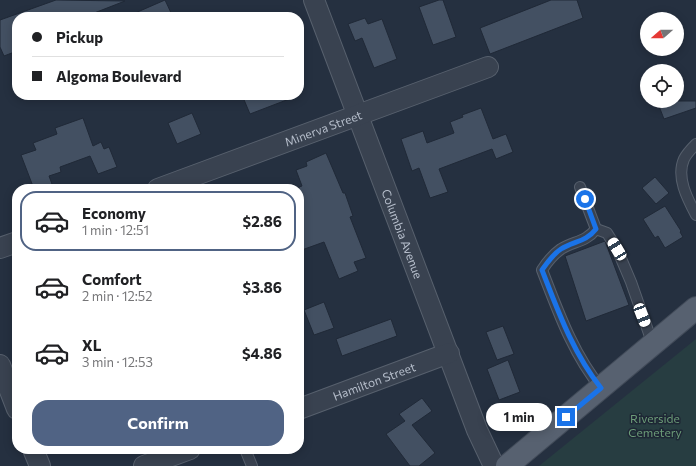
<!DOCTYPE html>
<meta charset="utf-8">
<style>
:root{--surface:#fff;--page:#f6f6f6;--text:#202124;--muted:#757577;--line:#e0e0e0;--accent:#506384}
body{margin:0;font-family:Commissioner,sans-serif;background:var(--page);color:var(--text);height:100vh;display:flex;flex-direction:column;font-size:15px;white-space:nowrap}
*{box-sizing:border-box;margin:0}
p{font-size:13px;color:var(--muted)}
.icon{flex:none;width:22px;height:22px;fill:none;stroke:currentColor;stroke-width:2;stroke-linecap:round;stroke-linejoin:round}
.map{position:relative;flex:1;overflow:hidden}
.sheet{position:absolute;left:12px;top:184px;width:292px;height:270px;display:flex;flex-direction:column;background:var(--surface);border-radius:16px;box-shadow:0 2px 10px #0003}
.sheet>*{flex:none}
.top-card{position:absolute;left:12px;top:12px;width:292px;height:88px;border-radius:16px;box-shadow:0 2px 10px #0003;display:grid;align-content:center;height:88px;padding:0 20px;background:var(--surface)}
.needle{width:26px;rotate:250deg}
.buttons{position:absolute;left:640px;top:12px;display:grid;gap:8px}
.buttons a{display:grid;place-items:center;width:44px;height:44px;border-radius:50%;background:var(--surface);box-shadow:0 2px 10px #0003;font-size:20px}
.end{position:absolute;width:18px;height:18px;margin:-9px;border:5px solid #1a73e8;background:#fff;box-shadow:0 0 0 2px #fff}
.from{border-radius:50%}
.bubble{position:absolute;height:28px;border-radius:14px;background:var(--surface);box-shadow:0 2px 10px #0003;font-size:13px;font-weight:700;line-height:28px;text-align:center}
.car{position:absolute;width:12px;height:24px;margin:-12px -6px;border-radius:5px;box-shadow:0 0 3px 1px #0007;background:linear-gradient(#fff 24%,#345 0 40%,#fff 0 76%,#345 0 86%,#fff 0)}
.top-card b{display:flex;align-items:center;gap:14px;height:38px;font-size:15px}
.top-card b+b{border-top:1px solid var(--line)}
.top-card i{width:10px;height:10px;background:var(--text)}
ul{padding:7px 0 0;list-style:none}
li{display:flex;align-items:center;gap:12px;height:60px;margin:0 8px 6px;padding:0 12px;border:2px solid transparent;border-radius:16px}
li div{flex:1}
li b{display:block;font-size:15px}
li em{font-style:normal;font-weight:700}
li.active{border-color:var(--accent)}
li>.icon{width:36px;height:36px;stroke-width:1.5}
.cta{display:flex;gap:8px;margin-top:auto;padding:8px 20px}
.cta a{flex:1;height:46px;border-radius:16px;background:var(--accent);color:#fff;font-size:16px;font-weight:700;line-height:46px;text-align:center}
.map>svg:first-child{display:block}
</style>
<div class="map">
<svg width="696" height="466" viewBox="0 0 696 466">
<rect width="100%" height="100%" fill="#253040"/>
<path fill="#273d41" d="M696 339V466H539Z"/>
<path fill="#435062" stroke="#202937" d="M56 0 125 1 84 17H17V51L4 56 0 47V20Z
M165 0 173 17H126Z
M439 0H443L456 37 433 45 419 7Z
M551 0H577L583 18 490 54 480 28Z
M365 18 368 24 382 19 397 59 374 68 362 38 355 41 348 24Z
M242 95H297V96L250 114Z
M657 101H696V108L664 119Z
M481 108 493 139 506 134 513 152 496 159 492 149 439 169 448 192 430 198 419 168 412 171 401 139 423 131 427 143 454 133 450 122 463 117 462 115Z
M192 113 201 134 177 144 168 123Z
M83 118 93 146 101 142 104 149 109 147 117 167 98 174 90 156 60 167 61 172 49 176 52 184 40 189H34L21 155 36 150 33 143 57 134 55 128Z
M326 153 343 193H345L353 216 350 217 366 258 354 262 358 271 339 279 324 242 299 251V187L302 186 296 170 307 166 306 162Z
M655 177 669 193 656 204 642 188Z
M665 206 681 231 680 232 683 237 665 248 658 236 655 238 643 219Z
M605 241 629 305 586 321 565 256Z
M324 302 334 328 314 335 304 310Z
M391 319 397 336 342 356 336 339Z
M503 326 514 354 497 360 486 332Z
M508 360 520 392 499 400 487 369Z
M422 398 432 411 412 425 435 453 419 466H410L386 434 405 421 399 414Z"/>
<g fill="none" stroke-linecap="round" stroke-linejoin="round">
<g stroke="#57606d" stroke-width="12">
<path id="service" d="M696 144C692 148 687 153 684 159 676 177 687 198 696 215
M580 187 596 229C586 242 574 241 561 249 554 254 547 262 542 270 558 311 573 354 601 388
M596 229 607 233 617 249 631 282 653 345
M245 449 252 466"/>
</g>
<g stroke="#57606d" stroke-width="22">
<g id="minor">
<path id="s1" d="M314 0 477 430 494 466"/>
<path id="s2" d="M158 189 488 67"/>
<path d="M0 248 17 242"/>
<path d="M0 365 17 409"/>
<path id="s3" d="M299 409 449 353"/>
<path d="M33 449 40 466"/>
<path d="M144 466 190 449"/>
</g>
</g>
<g stroke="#424b59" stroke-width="24">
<path id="primary" d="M507 466 696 308"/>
</g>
<use href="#service" stroke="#394250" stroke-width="10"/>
<use href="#minor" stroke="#394250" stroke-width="20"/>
<use href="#primary" stroke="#576170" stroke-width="22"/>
</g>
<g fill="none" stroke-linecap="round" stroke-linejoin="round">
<path stroke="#1a73e8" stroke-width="5" d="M566 417 601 388C573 353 558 311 542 270 547 263 553 254 561 249 574 241 586 242 596 229L585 199"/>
</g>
<g text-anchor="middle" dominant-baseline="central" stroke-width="3" stroke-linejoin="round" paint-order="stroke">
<g font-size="12" fill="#b5bdca" stroke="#1e2735">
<text stroke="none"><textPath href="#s2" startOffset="176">Minerva Street</textPath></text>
<text stroke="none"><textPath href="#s1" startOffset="250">Columbia Avenue</textPath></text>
<text stroke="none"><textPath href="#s3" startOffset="80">Hamilton Street</textPath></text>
</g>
<g font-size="12" fill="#6c9c78" stroke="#1e2735">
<text x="655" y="418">Riverside<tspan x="655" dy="14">Cemetery</tspan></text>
</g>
</g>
</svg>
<div class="buttons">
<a><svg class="needle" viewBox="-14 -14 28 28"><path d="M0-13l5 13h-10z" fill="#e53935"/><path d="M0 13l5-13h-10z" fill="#757577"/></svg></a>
<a><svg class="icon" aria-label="locate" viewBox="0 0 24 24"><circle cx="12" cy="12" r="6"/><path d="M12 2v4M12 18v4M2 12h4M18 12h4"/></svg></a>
</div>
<i class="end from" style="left:585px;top:199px"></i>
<i class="end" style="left:566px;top:417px"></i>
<div class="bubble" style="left:486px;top:403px;width:66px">1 min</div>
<i class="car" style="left:617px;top:249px;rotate:329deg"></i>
<i class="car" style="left:642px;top:315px;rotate:159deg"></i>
<div class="top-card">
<b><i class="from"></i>Pickup</b>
<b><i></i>Algoma Boulevard</b>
</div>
<section class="sheet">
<ul>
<li class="active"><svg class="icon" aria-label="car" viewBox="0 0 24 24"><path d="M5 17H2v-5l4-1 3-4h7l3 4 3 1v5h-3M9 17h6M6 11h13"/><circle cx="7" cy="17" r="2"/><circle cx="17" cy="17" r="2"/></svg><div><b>Economy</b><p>1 min · 12:51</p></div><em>$2.86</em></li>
<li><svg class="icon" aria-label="car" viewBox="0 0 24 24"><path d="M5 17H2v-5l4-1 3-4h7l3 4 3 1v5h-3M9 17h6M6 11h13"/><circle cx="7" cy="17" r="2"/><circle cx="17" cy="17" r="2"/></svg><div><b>Comfort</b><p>2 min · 12:52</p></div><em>$3.86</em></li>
<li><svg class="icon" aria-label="car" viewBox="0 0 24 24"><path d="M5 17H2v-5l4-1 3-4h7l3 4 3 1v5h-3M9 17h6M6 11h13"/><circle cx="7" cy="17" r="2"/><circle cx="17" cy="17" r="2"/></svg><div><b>XL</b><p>3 min · 12:53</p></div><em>$4.86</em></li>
</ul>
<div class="cta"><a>Confirm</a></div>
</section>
</div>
